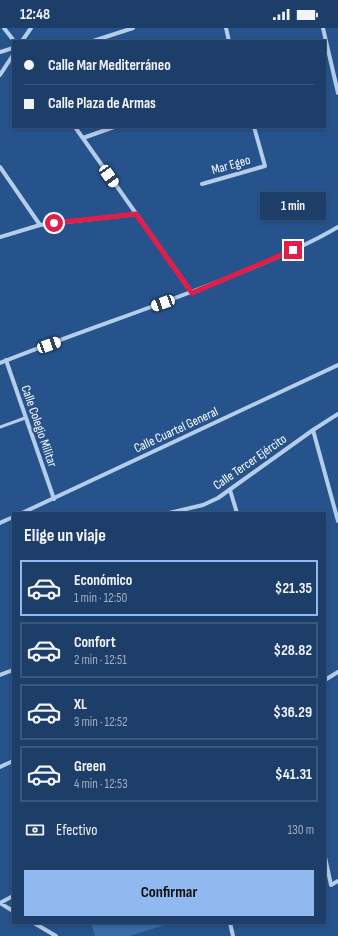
<!DOCTYPE html>
<html lang="es">
<meta charset="utf-8">
<style>
:root{--surface:#1c3e69;--page:#25456f;--text:#f1f3f6;--muted:#a0aec0;--line:#3a577d;--accent:#90b9f0}
body{margin:0;font-family:"Sofia Sans Condensed",sans-serif;background:var(--page);color:var(--text);height:100vh;display:flex;flex-direction:column;font-size:15px;white-space:nowrap}
*{box-sizing:border-box;margin:0}
p{font-size:13px;color:var(--muted)}
.icon{flex:none;width:22px;height:22px;fill:none;stroke:currentColor;stroke-width:2;stroke-linecap:round;stroke-linejoin:round}
.map{position:relative;flex:1;overflow:hidden}
.sheet{position:absolute;left:12px;top:484px;width:314px;height:412px;display:flex;flex-direction:column;background:var(--surface);border-radius:0px;box-shadow:0 2px 6px #0003,0 0 0 1px var(--line)}
.sheet>*{flex:none}
.guide{position:absolute;left:12px;top:12px;width:314px;height:88px;border-radius:0px;box-shadow:0 2px 6px #0003,0 0 0 1px var(--line);display:grid;align-content:center;height:88px;padding:0 12px;background:var(--surface)}
.end{position:absolute;width:18px;height:18px;margin:-9px;border:5px solid #e11d48;background:#fff;box-shadow:0 0 0 2px #fff}
.from{border-radius:50%}
.bubble{position:absolute;height:28px;border-radius:0px;background:var(--surface);box-shadow:0 2px 6px #0003,0 0 0 1px var(--line);font-size:13px;font-weight:700;line-height:28px;text-align:center}
.car{position:absolute;width:12px;height:24px;margin:-12px -6px;border-radius:5px;box-shadow:0 0 3px 1px #0007;background:linear-gradient(#fff 24%,#345 0 40%,#fff 0 76%,#345 0 86%,#fff 0)}
.guide b{display:flex;align-items:center;gap:14px;height:38px;font-size:15px}
.guide b+b{border-top:1px solid var(--line)}
.guide i{width:10px;height:10px;background:var(--text)}
ul{padding:0;list-style:none}
li{display:flex;align-items:center;gap:12px;height:56px;margin:0 8px 6px;padding:0 4px;border:2px solid var(--line);border-radius:0px}
li div{flex:1}
li b{display:block;font-size:15px}
li em{font-style:normal;font-weight:700}
li.current{border-color:var(--accent)}
li>.icon{width:36px;height:36px;stroke-width:1.5}
h2{padding:0 12px;font-size:18px;line-height:48px}
.pay{display:flex;align-items:center;gap:10px;height:44px;padding:0 12px;font-size:15px}
.pay p{margin-inline-start:auto}
.button{display:flex;gap:8px;margin-top:auto;padding:8px 12px}
.button a{flex:1;height:46px;border-radius:0px;background:var(--accent);color:#111;font-size:16px;font-weight:700;line-height:46px;text-align:center}
.status{display:flex;justify-content:space-between;align-items:center;height:28px;padding:0 20px;background:var(--surface);direction:ltr}
.status svg{height:11px;fill:currentColor}
.map>svg:first-child{display:block}
</style>
<div class="status"><b>12:48</b><svg viewBox="0 0 49 12"><path d="M0 12V9h3v3zM5 12V6h3v6zM10 12V3h3v9zM15 12V0h3v12zM26 1h20v11H26zM47 4h2v5h-2z"/></svg></div>
<div class="map">
<svg width="338" height="908" viewBox="0 0 338 908">
<rect width="100%" height="100%" fill="#26538c"/>
<path fill="#3a6da8" d="M91 895H164L165 897 129 908H95Z"/>
<g fill="none" stroke-linecap="round" stroke-linejoin="round">
<path stroke="#b4cdea" stroke-width="3" d="M0 399 25 390"/>
<path stroke="#b4cdea" stroke-width="4" d="M4 0 14 13
M226 0 229 13
M323 0 338 65
M22 13 31 0
M93 13 133 0
M0 24 13 20
M0 47 13 27
M75 99 192 265
M83 110 114 99
M0 139 40 197
M202 156 265 138 254 99
M0 209 40 197 136 186
M6 332 54 471
M0 335C80 303 162 277 242 244 275 230 308 217 338 199
M313 402 338 493
M230 462 237 485
M22 485 338 337
M169 485 203 477 218 470 313 402 338 386
M0 495 13 489
M0 647 13 642
M325 652 338 644
M0 739 13 733
M325 829 331 857 338 853
M0 875 13 883
M0 875 13 868
M34 895 56 908
M230 895 233 908"/>
</g>
<g fill="none" stroke-linecap="round" stroke-linejoin="round">
<path stroke="#e11d48" stroke-width="5" d="M54 195 136 186 192 265 293 222"/>
</g>
<g text-anchor="middle" dominant-baseline="central" stroke-width="4" stroke-linejoin="round" paint-order="stroke">
<g font-size="13" fill="#fff" stroke="#26538c">
<text transform="translate(231 137) rotate(-16)">Mar Egeo</text>
<text transform="translate(39 398) rotate(71)">Calle Colegio Militar</text>
<text transform="translate(176 402) rotate(-25)">Calle Cuartel General</text>
<text transform="translate(250 434) rotate(-35)">Calle Tercer Ejército</text>
</g>
</g>
</svg>
<i class="end from" style="left:54px;top:195px"></i>
<i class="end" style="left:293px;top:222px"></i>
<div class="bubble" style="left:260px;top:164px;width:66px">1 min</div>
<i class="car" style="left:109px;top:148px;rotate:145deg"></i>
<i class="car" style="left:163px;top:275px;rotate:250deg"></i>
<i class="car" style="left:49px;top:317px;rotate:70deg"></i>
<div class="guide">
<b><i class="from"></i>Calle Mar Mediterráneo</b>
<b><i></i>Calle Plaza de Armas</b>
</div>
<section class="sheet">
<h2>Elige un viaje</h2>
<ul>
<li class="current"><svg class="icon" aria-label="car" viewBox="0 0 24 24"><path d="M5 17H2v-5l4-1 3-4h7l3 4 3 1v5h-3M9 17h6M6 11h13"/><circle cx="7" cy="17" r="2"/><circle cx="17" cy="17" r="2"/></svg><div><b>Económico</b><p>1 min · 12:50</p></div><em>$21.35</em></li>
<li><svg class="icon" aria-label="car" viewBox="0 0 24 24"><path d="M5 17H2v-5l4-1 3-4h7l3 4 3 1v5h-3M9 17h6M6 11h13"/><circle cx="7" cy="17" r="2"/><circle cx="17" cy="17" r="2"/></svg><div><b>Confort</b><p>2 min · 12:51</p></div><em>$28.82</em></li>
<li><svg class="icon" aria-label="car" viewBox="0 0 24 24"><path d="M5 17H2v-5l4-1 3-4h7l3 4 3 1v5h-3M9 17h6M6 11h13"/><circle cx="7" cy="17" r="2"/><circle cx="17" cy="17" r="2"/></svg><div><b>XL</b><p>3 min · 12:52</p></div><em>$36.29</em></li>
<li><svg class="icon" aria-label="car" viewBox="0 0 24 24"><path d="M5 17H2v-5l4-1 3-4h7l3 4 3 1v5h-3M9 17h6M6 11h13"/><circle cx="7" cy="17" r="2"/><circle cx="17" cy="17" r="2"/></svg><div><b>Green</b><p>4 min · 12:53</p></div><em>$41.31</em></li>
</ul>
<div class="pay"><svg class="icon" aria-label="cash" viewBox="0 0 24 24"><path d="M3 7h18v10H3z"/><circle cx="12" cy="12" r="2"/></svg>Efectivo<p>130 m</p></div>
<div class="button"><a>Confirmar</a></div>
</section>
</div>
